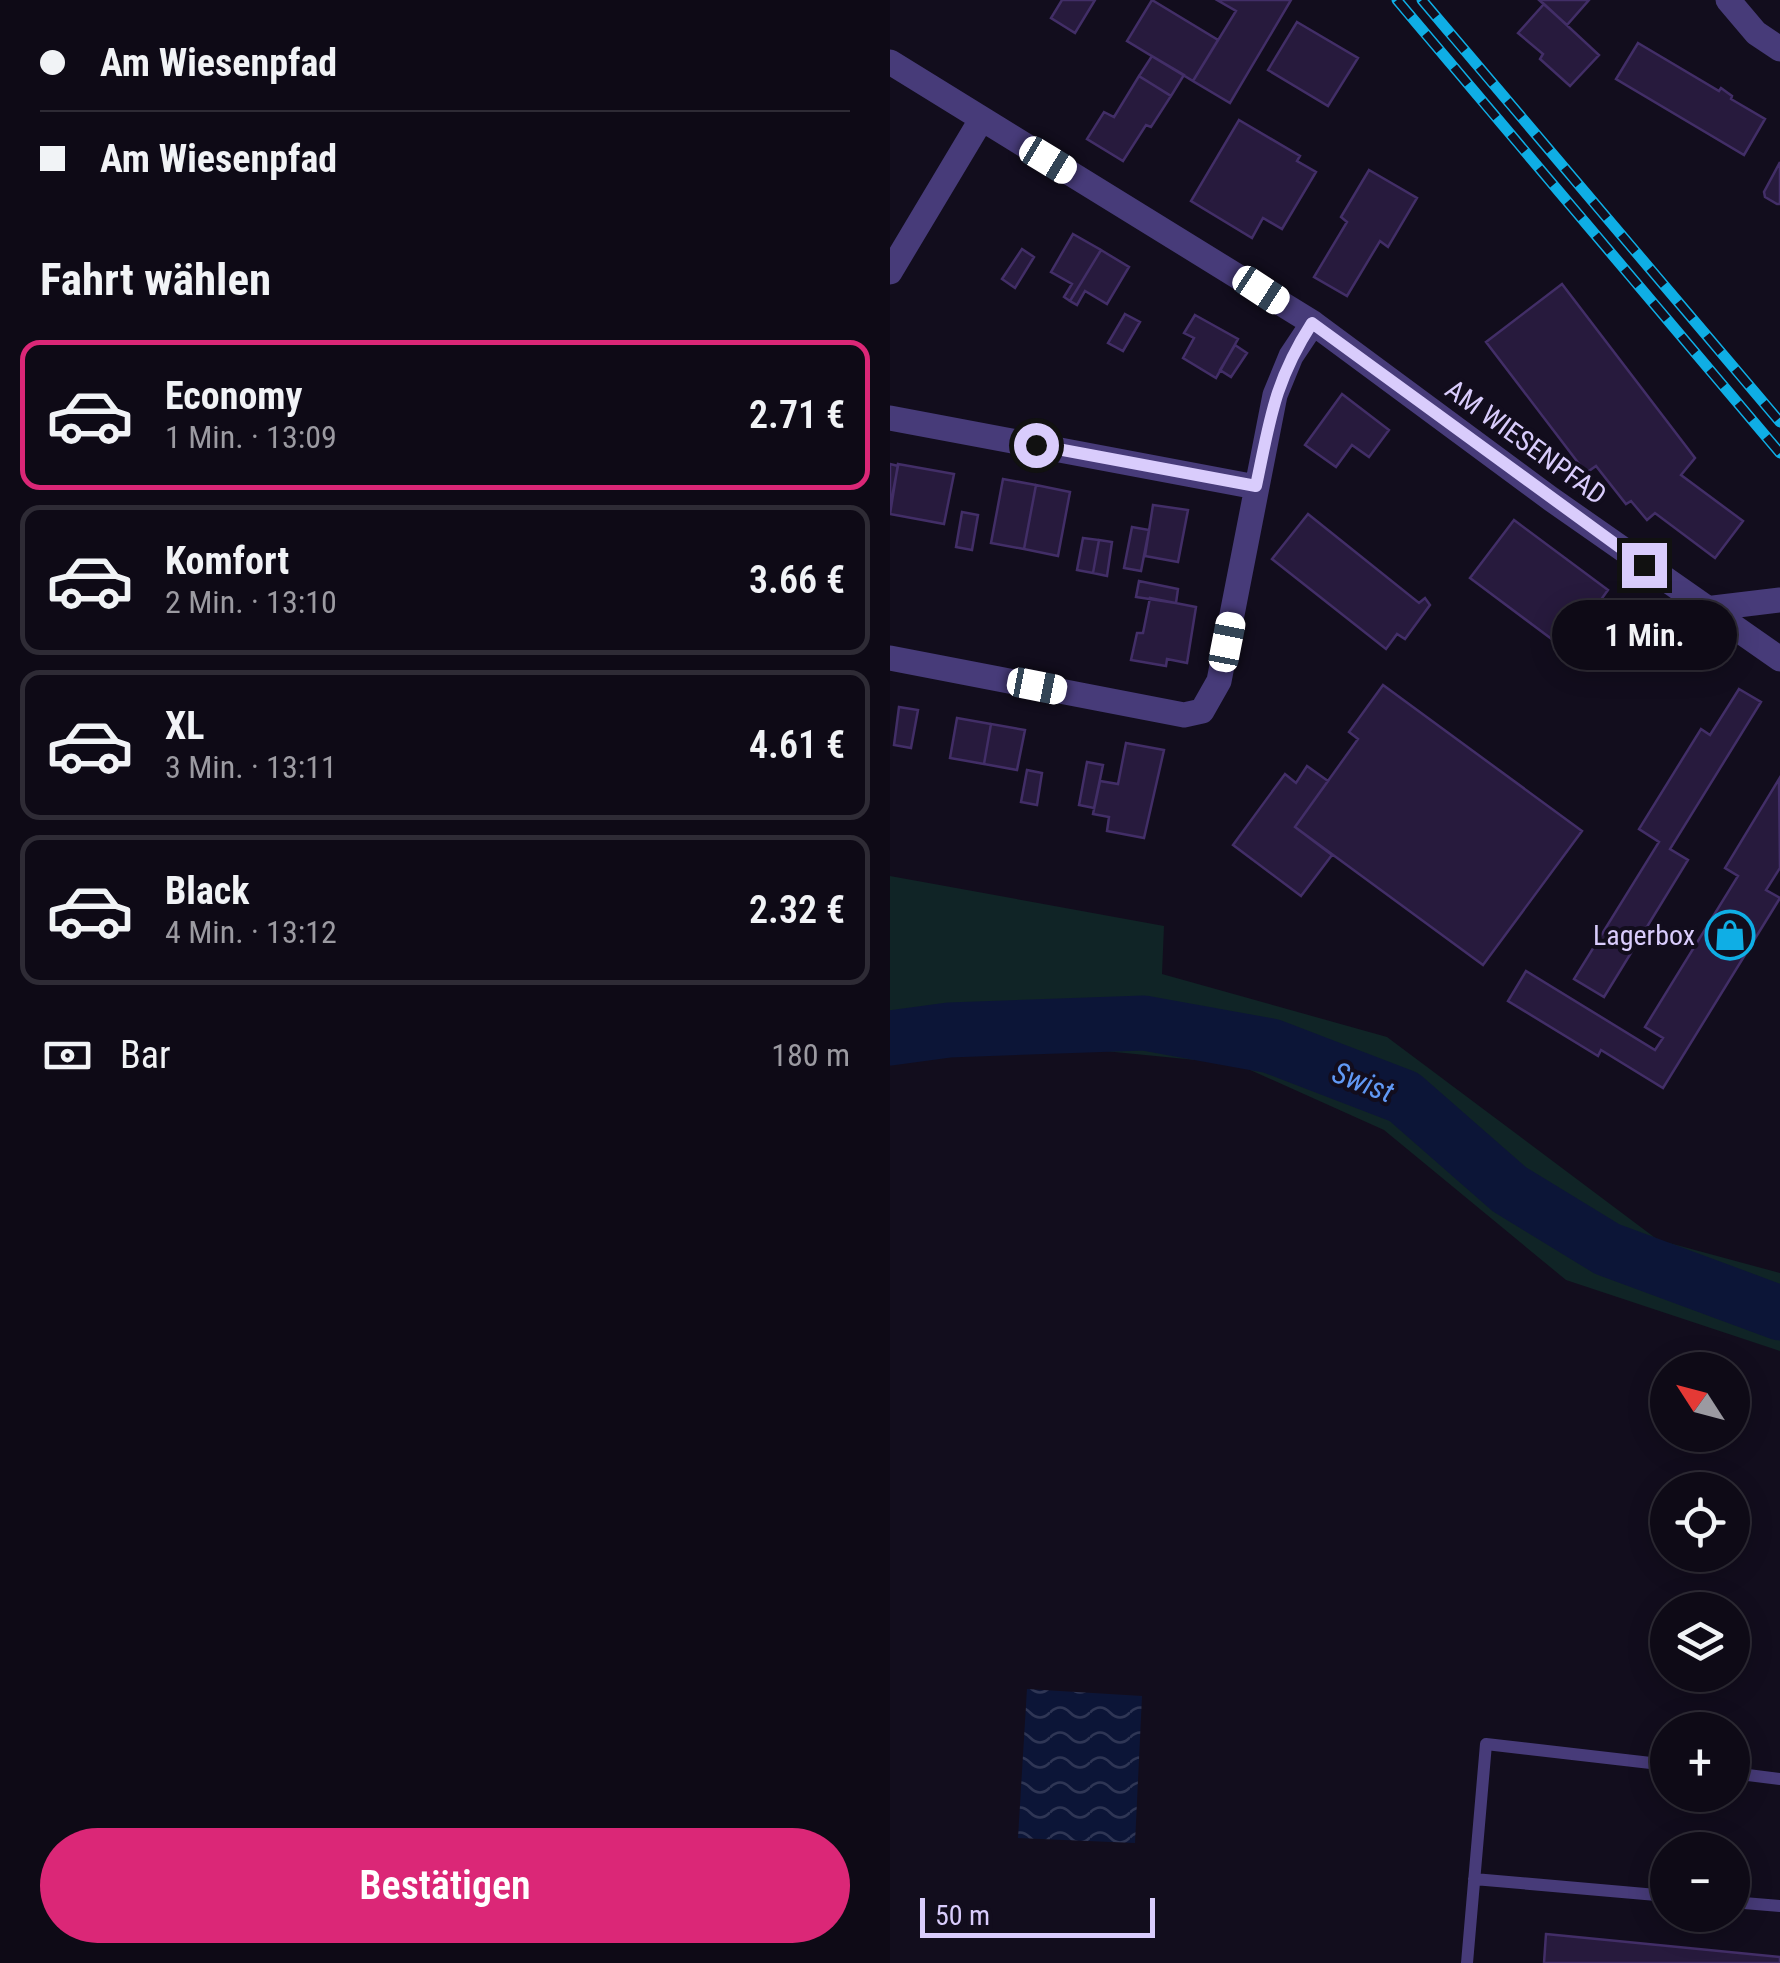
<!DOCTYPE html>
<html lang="de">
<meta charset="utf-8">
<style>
:root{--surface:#0e0a16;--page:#1c1823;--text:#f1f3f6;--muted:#9b9aa1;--line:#2e2b35;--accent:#db2777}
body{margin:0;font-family:"Roboto Condensed",sans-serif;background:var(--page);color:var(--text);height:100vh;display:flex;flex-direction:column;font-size:38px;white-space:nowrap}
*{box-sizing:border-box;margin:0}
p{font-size:32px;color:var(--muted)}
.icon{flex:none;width:55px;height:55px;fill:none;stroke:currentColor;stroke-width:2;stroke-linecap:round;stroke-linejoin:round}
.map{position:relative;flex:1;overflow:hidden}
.drawer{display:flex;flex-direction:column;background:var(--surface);width:890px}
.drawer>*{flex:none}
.guide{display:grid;align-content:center;height:220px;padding:0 40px;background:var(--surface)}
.needle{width:65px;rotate:306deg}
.tools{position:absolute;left:760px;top:1352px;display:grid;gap:20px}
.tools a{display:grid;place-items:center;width:100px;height:100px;border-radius:50%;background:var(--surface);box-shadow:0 5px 25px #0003,0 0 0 2px var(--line);font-size:50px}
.scale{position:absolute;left:30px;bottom:25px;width:235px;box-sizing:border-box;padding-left:10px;border:5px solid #d9ccfc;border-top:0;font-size:28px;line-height:35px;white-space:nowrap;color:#d9ccfc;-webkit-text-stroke:8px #120d1d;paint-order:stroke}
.end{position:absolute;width:45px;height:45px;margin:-22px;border:12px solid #d9ccfc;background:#111;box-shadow:0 0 0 5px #111}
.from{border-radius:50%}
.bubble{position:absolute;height:70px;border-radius:35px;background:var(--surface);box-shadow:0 5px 25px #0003,0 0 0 2px var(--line);font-size:32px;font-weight:600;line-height:70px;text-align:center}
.car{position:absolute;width:30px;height:60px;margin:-30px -15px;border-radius:12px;box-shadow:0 0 8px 2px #0007;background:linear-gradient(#fff 24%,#345 0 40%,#fff 0 76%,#345 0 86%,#fff 0)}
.guide b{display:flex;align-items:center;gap:35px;height:95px;font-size:38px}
.guide b+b{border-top:2px solid var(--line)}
.guide i{width:25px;height:25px;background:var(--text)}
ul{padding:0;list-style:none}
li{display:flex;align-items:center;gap:30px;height:150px;margin:0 20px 15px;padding:0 20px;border:5px solid var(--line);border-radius:20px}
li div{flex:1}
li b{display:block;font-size:38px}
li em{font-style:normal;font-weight:600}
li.selected{border-color:var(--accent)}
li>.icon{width:90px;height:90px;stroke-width:1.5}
h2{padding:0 40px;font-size:45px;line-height:120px}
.pay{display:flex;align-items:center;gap:25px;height:110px;padding:0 40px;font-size:38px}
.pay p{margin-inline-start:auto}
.action{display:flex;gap:20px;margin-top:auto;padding:20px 40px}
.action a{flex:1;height:115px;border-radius:60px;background:var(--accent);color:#fff;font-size:40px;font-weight:600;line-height:115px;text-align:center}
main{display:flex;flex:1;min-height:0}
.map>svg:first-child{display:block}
</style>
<main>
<section class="drawer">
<div class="guide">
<b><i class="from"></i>Am Wiesenpfad</b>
<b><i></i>Am Wiesenpfad</b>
</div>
<h2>Fahrt wählen</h2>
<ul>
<li class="selected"><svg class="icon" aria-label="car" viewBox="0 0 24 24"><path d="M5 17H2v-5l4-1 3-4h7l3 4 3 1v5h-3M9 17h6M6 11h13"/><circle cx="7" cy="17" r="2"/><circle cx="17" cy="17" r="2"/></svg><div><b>Economy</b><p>1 Min. · 13:09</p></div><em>2.71 €</em></li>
<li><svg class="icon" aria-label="car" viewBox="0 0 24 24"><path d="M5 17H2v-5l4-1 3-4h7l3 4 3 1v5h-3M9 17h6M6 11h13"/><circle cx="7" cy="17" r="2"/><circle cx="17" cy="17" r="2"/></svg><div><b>Komfort</b><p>2 Min. · 13:10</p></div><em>3.66 €</em></li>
<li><svg class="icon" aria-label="car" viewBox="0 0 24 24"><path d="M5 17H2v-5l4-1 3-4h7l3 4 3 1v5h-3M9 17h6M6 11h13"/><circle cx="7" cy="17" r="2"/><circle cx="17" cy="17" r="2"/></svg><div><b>XL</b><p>3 Min. · 13:11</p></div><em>4.61 €</em></li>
<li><svg class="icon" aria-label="car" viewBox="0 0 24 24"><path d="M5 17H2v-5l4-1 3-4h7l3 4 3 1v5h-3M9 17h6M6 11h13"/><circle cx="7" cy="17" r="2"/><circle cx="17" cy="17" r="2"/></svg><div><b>Black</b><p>4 Min. · 13:12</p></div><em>2.32 €</em></li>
</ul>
<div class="pay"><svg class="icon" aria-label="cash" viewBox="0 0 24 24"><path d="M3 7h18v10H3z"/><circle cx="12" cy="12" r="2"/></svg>Bar<p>180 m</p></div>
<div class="action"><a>Bestätigen</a></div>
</section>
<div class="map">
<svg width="890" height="1963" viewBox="0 0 890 1963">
<defs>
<pattern id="water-waves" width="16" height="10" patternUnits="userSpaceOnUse" patternTransform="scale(2.5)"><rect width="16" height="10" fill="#0c1537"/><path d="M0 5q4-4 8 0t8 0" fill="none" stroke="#2f3655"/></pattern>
</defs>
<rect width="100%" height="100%" fill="#120d1d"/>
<path fill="#102426" d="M0 876 274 926 272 974 497 1037 768 1240 890 1273V1351L676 1280 494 1130 347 1064 143 1044 0 1064Z"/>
<path fill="url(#water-waves)" d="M137 1689 252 1696 245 1843 128 1838Z"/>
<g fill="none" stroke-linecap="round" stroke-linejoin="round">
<path stroke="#0c1537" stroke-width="55" d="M0 1038 59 1030 254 1023 381 1046 514 1097 619 1189 717 1249 890 1313"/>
</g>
<path fill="#271a3d" stroke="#422e67" stroke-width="2.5" d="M172 0H205L185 33 161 18Z
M262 0 328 40 303 81 237 41Z
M327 0H401L340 103 303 81 346 11Z
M649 0H699L677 25Z
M654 4 709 55 680 86 650 59 653 54 628 33Z
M407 22 468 58 438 106 378 70Z
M748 43 829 91 831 88 842 96 841 99 875 119 854 155 726 79Z
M262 56 294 75 281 96 249 76Z
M249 76 281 96 261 127 256 125 233 161 197 139 214 112 224 117Z
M349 120 410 156 407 161 426 172 392 229 373 218 362 238 301 201Z
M890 162V204H887L875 197 874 192Z
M479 170 527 198 498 247 490 241 457 296 424 277 457 222 451 217Z
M183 234 211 250 180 301 174 297 182 284 161 272Z
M132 249 144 257 125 288 112 279Z
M211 250 239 267 217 304 195 291 187 305 180 301Z
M672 284 805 458 791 475 853 521 825 558 765 513 757 520 741 501 736 504 706 466 696 473 596 342Z
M235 314 250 322 233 351 218 343Z
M305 315 348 339 326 378 293 358 304 338 294 333Z
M345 345 357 353 341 377 330 370Z
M452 394 499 430 479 457 462 445 446 467 415 445Z
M0 464 8 466 0 507Z
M8 464 64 474 54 524 0 514Z
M113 479 146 485 134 549 101 543Z
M146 485 180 492 168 556 134 549Z
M263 505 298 510 288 562 255 556Z
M72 512 88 515 82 550 66 547Z
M418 514 529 603 535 598 540 605 515 639 507 634 496 649 382 559Z
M624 520 718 590 675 649 580 578Z
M242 527 259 530 251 571 234 568Z
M193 538 209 540 203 573 187 570Z
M209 540 222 542 217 576 203 573Z
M249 581 288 589 286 603 246 597Z
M260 598 306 607 297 663 277 659 276 666 241 660 247 633H253Z
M493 685 692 831 593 965 405 827 468 739 459 732Z
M849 689 871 702 780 849 798 860 714 997 684 979 769 842 749 829 811 729 820 735Z
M9 707 28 710 21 748 4 745Z
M67 718 101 724 94 764 60 758Z
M101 724 135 730 127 770 94 764Z
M236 743 274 750 254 838 217 831 219 817 203 814 210 781 228 784Z
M197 762 213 765 204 808 189 805Z
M417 766 438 781 405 827 442 855 411 896 343 845 395 774 406 783Z
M137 770 152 773 147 805 131 802Z
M889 779 890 868 876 890 890 898 773 1088 711 1050 708 1056 618 1001 636 971 765 1050 773 1038 755 1027 848 876 835 868Z
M656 1934 890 1957V1963H654Z"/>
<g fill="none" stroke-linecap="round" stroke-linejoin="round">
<path stroke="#473b79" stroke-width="12" d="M842 1773 890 1779
M584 1879 778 1896
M842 1902 890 1906
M577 1963 596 1744 778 1765"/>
<path stroke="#473b79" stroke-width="25" d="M838 0 866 33 890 49
M0 62 423 323 661 499 890 659
M0 272 91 120
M0 418 366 487
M815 609 890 600
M0 658 294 715 312 711 329 681 385 395 401 356 423 323"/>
<g stroke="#0faee5" stroke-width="11">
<path id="rail" d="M507 0 890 453
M532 0 890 422"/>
</g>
<use href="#rail" stroke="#120d1d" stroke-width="8" stroke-dasharray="22" stroke-linecap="butt"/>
</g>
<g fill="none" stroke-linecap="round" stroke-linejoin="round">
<path stroke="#d9ccfc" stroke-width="12" d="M146 445 366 486C380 420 384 382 422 323L754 565"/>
</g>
<defs>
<g id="shop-ring" transform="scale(2.5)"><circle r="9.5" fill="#120d1d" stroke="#0faee5" stroke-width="1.5"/><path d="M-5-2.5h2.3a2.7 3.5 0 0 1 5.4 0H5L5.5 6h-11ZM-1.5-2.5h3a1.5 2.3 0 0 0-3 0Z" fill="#0faee5"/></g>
</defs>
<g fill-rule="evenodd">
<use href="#shop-ring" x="840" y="935"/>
</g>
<g text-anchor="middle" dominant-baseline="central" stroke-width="8" stroke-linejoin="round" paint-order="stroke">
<g font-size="28" fill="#d9ccfc" stroke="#120d1d">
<text transform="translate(636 442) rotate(36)">AM WIESENPFAD</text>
</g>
<g font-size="28" fill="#d9ccfc" stroke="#120d1d" text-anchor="end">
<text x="805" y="935">Lagerbox</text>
</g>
<g font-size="30" font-style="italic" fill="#6199f5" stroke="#120d1d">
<text transform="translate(473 1082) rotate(21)">Swist</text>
</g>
</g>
</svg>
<div class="tools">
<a><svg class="needle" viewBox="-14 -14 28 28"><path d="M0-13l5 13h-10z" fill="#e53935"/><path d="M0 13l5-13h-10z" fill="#9b9aa1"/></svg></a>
<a><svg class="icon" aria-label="locate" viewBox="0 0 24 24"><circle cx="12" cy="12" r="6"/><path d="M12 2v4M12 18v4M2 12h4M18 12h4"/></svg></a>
<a><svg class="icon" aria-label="layers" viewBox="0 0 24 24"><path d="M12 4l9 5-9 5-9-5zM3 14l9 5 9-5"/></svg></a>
<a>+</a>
<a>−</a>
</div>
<div class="scale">50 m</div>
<i class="end from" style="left:146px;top:445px"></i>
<i class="end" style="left:754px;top:565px"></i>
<div class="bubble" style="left:662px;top:600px;width:185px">1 Min.</div>
<i class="car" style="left:158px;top:160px;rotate:121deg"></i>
<i class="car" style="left:371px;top:290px;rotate:123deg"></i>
<i class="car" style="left:337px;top:642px;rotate:11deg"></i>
<i class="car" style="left:147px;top:686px;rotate:101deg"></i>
</div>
</main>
